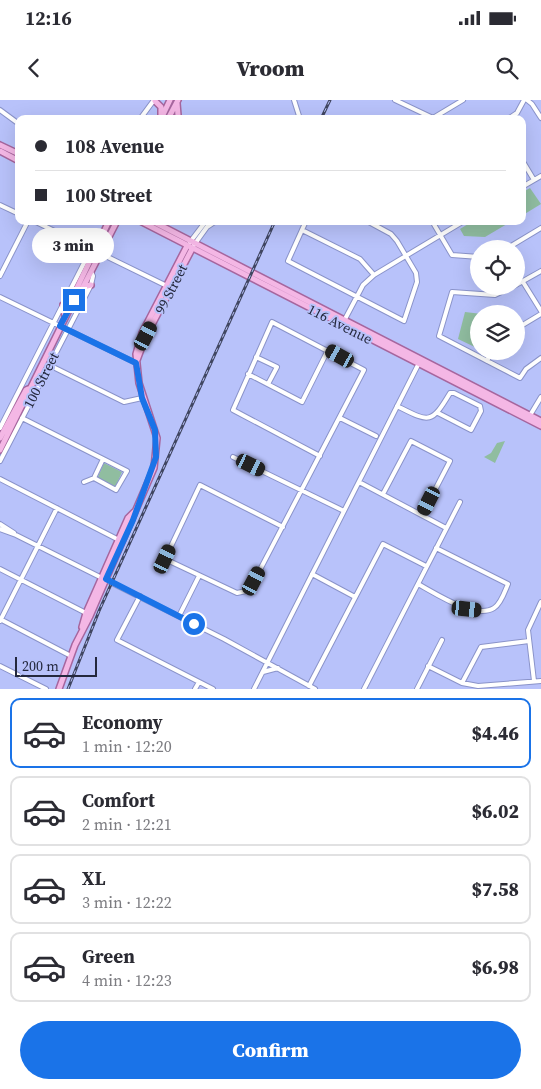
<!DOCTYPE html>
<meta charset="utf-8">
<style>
:root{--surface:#fff;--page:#f7f7f7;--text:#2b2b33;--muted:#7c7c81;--line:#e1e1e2;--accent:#1a73e8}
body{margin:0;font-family:"Source Serif 4",serif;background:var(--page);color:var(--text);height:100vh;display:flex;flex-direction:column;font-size:19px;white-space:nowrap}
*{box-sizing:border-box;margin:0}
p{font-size:16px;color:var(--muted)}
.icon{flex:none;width:28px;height:28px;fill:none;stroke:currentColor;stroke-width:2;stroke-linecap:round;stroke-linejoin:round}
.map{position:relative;height:589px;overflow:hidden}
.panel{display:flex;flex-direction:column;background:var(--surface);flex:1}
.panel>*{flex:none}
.hud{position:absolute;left:15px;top:15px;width:511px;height:110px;border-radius:10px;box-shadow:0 5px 20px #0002;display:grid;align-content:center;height:110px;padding:0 20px;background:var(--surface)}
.controls{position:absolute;left:470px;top:140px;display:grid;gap:10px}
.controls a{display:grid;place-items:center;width:55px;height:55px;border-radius:50%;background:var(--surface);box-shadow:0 5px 20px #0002;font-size:25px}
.scale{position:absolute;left:15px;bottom:12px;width:82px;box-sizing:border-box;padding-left:5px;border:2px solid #24283d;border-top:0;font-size:14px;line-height:18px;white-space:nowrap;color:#24283d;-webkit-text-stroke:4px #b8c2fa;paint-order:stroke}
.end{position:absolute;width:22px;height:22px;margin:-11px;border:6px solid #1a73e8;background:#fff;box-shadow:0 0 0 2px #fff}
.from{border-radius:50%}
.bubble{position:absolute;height:35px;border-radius:18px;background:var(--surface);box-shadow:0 5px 20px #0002;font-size:16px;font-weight:800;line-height:35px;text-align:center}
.car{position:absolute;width:15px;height:30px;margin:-15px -8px;border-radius:6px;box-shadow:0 0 4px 1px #0007;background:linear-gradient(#222 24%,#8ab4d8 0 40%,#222 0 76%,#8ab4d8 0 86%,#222 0)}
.hud b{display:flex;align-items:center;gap:18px;height:48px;font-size:19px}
.hud b+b{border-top:1px solid var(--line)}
.hud i{width:12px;height:12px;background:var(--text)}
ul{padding:9px 0 0;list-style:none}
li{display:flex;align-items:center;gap:15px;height:70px;margin:0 10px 8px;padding:0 10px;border:2px solid var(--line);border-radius:10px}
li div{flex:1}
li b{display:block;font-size:19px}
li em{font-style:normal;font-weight:800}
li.on{border-color:var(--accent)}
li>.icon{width:45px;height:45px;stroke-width:1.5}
.action{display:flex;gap:10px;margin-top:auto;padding:10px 20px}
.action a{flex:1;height:58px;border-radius:30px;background:var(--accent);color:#fff;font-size:20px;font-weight:800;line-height:58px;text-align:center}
.status{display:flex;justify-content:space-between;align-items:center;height:35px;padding:0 25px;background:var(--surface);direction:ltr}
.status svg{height:14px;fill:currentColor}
header{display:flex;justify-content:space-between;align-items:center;height:65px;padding:0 20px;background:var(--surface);font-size:22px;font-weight:800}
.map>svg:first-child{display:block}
</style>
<div class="status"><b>12:16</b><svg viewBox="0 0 49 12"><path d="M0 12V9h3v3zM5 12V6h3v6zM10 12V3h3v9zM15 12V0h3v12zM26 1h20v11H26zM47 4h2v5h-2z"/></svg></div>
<header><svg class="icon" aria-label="back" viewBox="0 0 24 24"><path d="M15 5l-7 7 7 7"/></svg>Vroom<svg class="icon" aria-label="search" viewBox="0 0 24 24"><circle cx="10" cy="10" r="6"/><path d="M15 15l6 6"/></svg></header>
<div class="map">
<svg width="541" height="589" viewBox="0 0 541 589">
<rect width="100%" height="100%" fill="#b8c2fa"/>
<path fill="#90bda0" d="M530 88 541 104 523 115V92Z
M473 121H512L485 137 464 136 460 129Z
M465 212 482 214H479V249L458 239Z
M505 341 495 363 484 357 491 353 497 343Z
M104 363 122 372 115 388 97 379Z"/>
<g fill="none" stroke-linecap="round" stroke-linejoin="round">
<g stroke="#8a93c9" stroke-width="6">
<path id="minor" d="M294 0 300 19
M395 0 433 18 463 0
M527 0 532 4 541 18
M0 10 19 24
M140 19 154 0
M508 19 517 13 524 0
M522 60 534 80
M522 87 541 76
M0 105 19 114
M34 121 169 187
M306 121 288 161 404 221 417 182 416 173 397 141 391 134 367 121
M432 121 452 155 479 157
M302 130 360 159 374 175
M190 142 206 121
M194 145 207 127 216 121
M506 149 541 128
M0 176 28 121
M523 182 541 211
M516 185 541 171
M514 186 495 195 452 192 439 236 520 278 526 269 541 258
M0 197 136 263
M344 221 363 185 374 175 464 121
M516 229 541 214
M256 257 277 267 268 284
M487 261 492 251
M49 265 124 302 142 298
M248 274 302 302 328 250
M397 306C429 322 431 325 450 293H454L480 306 481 311 471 330 438 313
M529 317 541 297
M22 318 127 371 116 390 94 378 103 359
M340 318 376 336
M0 328 87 157 93 152
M233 357 344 411
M0 361 91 185 93 176 91 172
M0 379 119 440
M84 382 94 378
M359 382 446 428
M383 394 411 341 450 361 422 415
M0 424 14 433
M283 427 200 385 165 459 237 493 246 491 251 487 364 270 272 222 233 310 320 356
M0 429 16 435 224 539 315 589
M0 469 86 513
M312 474 355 497
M418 484C435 493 475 520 494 508 501 504 505 491 508 484L436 448
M140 496 117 540 213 589
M179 516 199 476
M0 519 71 556
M0 521 57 408
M0 566 46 589
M428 566 462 583 478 586 541 581
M263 572 278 568
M534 581 528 530 541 502
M462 583 481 547 529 541
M309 586 383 444 426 466
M195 589 199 582
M254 589 419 263
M364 589 460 402
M417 589 442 540"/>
</g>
<g stroke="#a6669e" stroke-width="8">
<path id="major" d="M155 1 161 7V16
M177 3 178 15
M161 19 170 0
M168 19 178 0
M0 45 19 54
M0 51 19 61
M140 121 541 326
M152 121 541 321
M83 187 91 185
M74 199 80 193 117 121
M63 205 65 217
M137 260 146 236 192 149
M0 338 26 290 28 289
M0 350 74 200 75 192 109 121
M82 527 86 513 128 418 134 412
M59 589 75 545 90 516 154 368 157 338 139 283 136 254 142 233 187 146"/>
</g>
<use href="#minor" stroke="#fff" stroke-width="4"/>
<use href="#major" stroke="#f4b7e5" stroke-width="5"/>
<g stroke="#404661" stroke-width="3">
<path id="rail" d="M321 19 330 0
M68 589 99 511 275 121"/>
</g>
<use href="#rail" stroke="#b8c2fa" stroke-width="1" stroke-dasharray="4" stroke-linecap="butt"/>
</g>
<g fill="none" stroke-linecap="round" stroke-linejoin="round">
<path stroke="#1a73e8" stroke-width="6" d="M74 200 60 226 136 263 142 298 155 330 156 357 133 420 106 479 194 524"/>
</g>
<g text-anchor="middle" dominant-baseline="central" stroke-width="4" stroke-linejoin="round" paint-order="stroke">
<g font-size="14" fill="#24283d" stroke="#b8c2fa">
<text transform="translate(171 189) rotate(-63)">99 Street</text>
<text transform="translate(340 224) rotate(27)">116 Avenue</text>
<text transform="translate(41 280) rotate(-63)">100 Street</text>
</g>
</g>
</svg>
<div class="controls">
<a><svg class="icon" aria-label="locate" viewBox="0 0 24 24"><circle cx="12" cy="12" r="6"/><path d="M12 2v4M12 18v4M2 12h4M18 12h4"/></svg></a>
<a><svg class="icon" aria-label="layers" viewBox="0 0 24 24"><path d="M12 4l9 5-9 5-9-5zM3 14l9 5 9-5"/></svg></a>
</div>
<div class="scale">200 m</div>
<i class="end from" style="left:194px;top:524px"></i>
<i class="end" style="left:74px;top:200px"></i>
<div class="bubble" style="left:32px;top:128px;width:82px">3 min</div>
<i class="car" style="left:146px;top:236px;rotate:28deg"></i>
<i class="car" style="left:340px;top:256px;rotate:299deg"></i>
<i class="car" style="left:251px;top:365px;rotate:116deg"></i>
<i class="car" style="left:429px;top:401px;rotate:207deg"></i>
<i class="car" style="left:165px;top:459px;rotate:25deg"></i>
<i class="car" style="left:254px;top:481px;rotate:28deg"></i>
<i class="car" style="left:467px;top:509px;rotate:96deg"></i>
<div class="hud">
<b><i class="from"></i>108 Avenue</b>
<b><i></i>100 Street</b>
</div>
</div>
<section class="panel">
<ul>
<li class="on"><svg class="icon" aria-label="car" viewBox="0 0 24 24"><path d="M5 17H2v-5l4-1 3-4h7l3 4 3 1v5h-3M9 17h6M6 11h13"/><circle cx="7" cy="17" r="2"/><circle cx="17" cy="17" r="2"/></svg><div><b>Economy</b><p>1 min · 12:20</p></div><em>$4.46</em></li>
<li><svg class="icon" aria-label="car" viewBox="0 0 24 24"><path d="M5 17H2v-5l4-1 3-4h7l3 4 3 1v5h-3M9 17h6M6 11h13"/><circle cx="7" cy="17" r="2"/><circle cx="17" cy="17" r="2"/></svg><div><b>Comfort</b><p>2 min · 12:21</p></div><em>$6.02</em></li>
<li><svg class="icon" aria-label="car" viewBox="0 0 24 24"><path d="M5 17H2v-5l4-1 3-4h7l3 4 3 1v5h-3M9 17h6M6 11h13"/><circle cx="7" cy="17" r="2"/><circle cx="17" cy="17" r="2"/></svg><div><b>XL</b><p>3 min · 12:22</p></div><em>$7.58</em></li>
<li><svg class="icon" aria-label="car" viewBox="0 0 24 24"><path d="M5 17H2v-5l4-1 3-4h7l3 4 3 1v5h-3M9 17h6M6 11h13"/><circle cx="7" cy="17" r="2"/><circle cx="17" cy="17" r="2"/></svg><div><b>Green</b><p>4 min · 12:23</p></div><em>$6.98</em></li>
</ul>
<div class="action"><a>Confirm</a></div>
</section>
